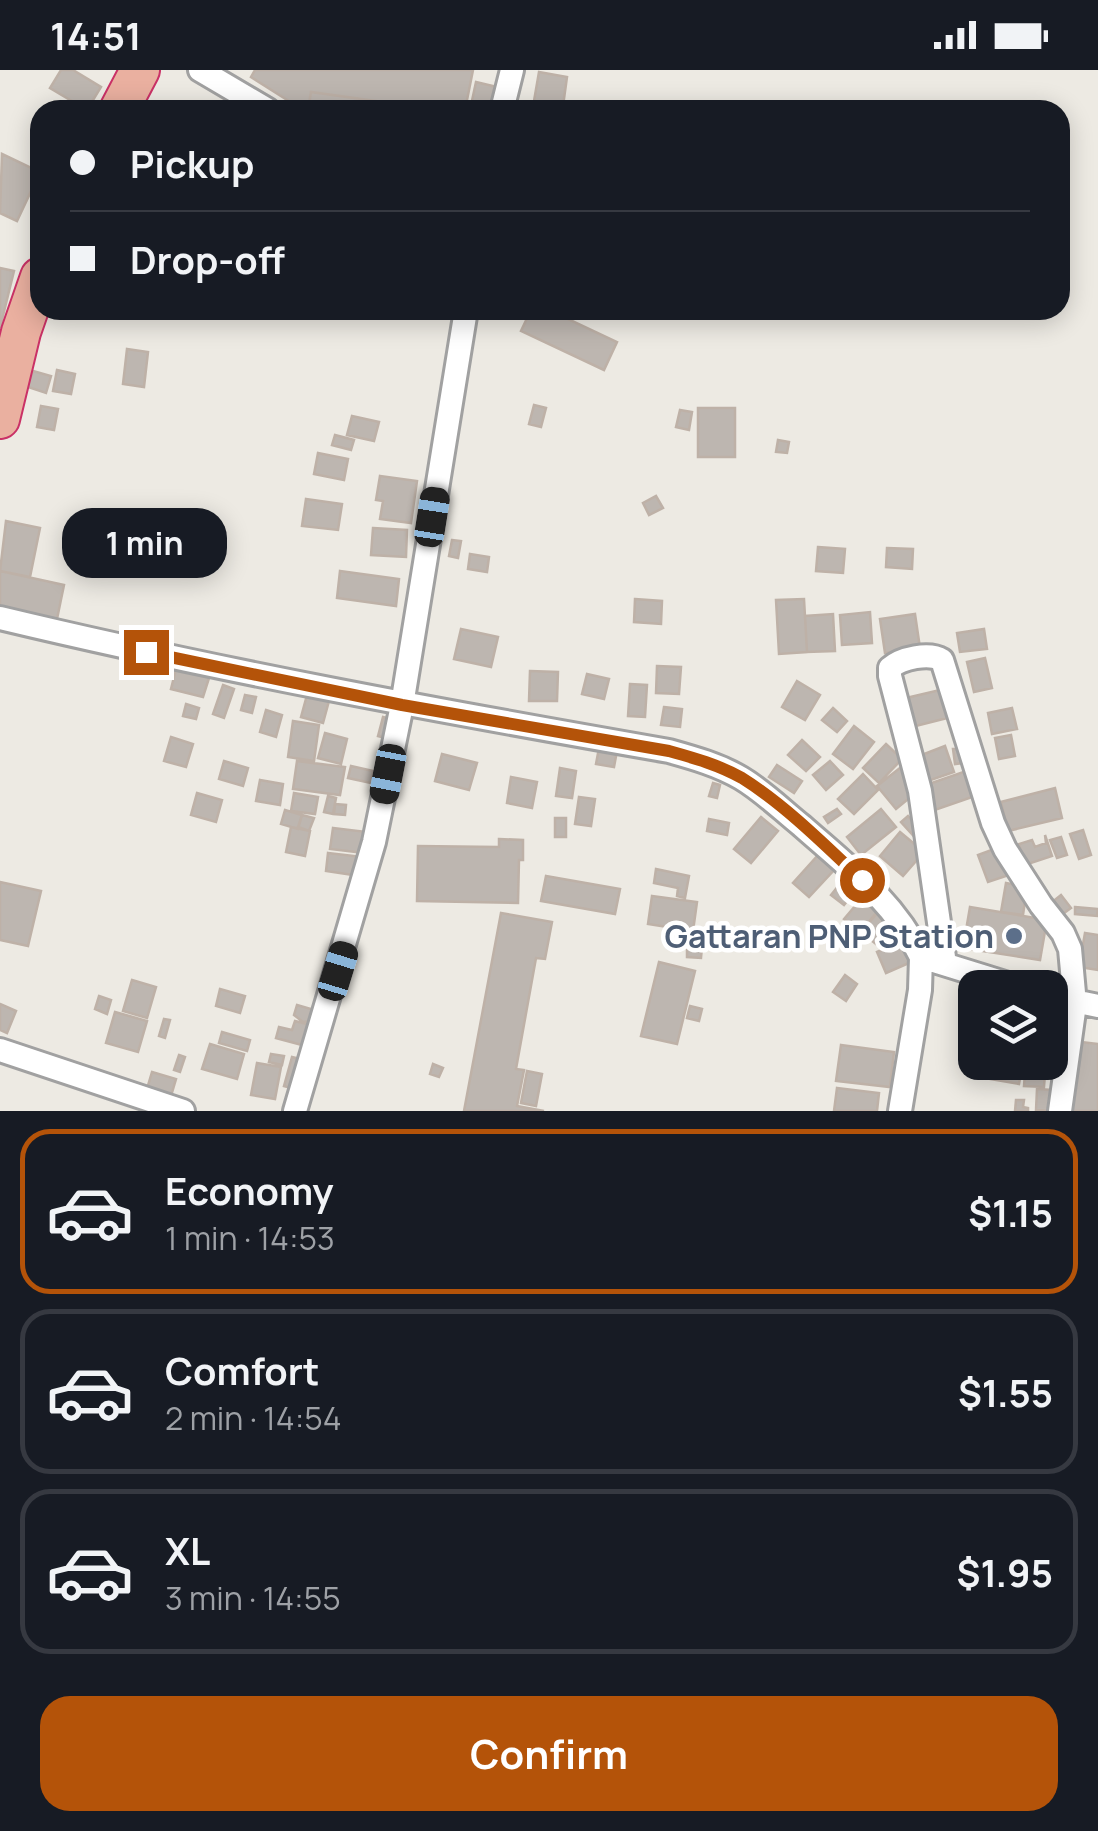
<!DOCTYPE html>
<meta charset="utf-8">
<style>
:root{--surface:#171b24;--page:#242831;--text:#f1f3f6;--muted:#9ea1a6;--line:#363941;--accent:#b45309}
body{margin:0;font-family:Manrope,sans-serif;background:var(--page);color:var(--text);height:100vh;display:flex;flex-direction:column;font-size:38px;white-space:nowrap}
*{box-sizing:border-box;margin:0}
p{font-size:32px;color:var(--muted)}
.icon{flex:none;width:55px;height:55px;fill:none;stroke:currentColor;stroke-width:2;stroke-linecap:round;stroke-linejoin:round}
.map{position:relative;height:1041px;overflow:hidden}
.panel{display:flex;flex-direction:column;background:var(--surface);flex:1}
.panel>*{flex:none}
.banner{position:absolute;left:30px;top:30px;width:1040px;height:220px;border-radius:30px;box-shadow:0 5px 25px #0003;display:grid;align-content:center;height:220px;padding:0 40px;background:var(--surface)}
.tools{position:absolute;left:958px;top:900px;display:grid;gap:20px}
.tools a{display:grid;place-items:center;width:110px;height:110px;border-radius:20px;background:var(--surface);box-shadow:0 5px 25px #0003;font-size:50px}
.end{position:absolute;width:45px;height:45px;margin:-22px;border:12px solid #b45309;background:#fff;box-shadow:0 0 0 5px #fff}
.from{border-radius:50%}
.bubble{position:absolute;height:70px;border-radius:30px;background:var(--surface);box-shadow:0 5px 25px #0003;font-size:32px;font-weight:700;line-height:70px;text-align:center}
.car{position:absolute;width:30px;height:60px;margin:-30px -15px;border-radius:12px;box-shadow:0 0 8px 2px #0007;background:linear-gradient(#222 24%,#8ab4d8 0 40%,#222 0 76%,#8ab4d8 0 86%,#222 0)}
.banner b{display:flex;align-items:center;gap:35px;height:95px;font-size:38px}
.banner b+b{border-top:2px solid var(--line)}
.banner i{width:25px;height:25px;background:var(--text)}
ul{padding:18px 0 0;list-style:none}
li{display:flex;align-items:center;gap:30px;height:165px;margin:0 20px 15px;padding:0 20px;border:5px solid var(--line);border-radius:30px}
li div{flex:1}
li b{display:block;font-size:38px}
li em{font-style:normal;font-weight:700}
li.active{border-color:var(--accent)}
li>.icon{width:90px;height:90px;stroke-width:1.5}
.action{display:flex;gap:20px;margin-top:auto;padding:20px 40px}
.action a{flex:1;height:115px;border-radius:30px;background:var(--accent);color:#fff;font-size:40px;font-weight:700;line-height:115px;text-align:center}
.status{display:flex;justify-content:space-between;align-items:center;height:70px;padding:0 50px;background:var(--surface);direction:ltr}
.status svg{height:28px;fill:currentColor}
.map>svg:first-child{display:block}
</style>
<div class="status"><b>14:51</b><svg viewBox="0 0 49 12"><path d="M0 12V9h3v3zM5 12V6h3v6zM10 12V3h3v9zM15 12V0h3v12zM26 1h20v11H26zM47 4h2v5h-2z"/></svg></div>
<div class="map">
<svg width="1098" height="1041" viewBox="0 0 1098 1041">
<rect width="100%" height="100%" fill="#edeae3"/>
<path fill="#bdb6b0" stroke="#beb1a7" stroke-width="2.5" d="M61 0H73L101 17 87 40 50 18Z
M255 0H473L465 40H439L311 22 308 40H303L251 7Z
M539 2 567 7 563 36 534 31Z
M476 12 501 18 497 40H470Z
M311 22 439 40H308Z
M2 84 40 102 17 151 0 143Z
M0 198 14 201 0 258Z
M531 240H549L617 272 604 300 521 261Z
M127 279 148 282 144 317 123 314Z
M57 300 75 304 71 324 53 321Z
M33 301 51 306 46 323 28 317Z
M534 335 546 338 541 357 529 354Z
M41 336 58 339 54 360 37 357Z
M698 338H735V387H698Z
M680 340 692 342 689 360 676 357Z
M352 346 379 352 374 371 347 365Z
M335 365 354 370 351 380 332 375Z
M778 370 789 372 787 383 776 382Z
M318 383 348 389 344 410 314 404Z
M380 406 417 411 411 453 380 449 383 431 376 430Z
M656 426 663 438 649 445 643 433Z
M306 429 342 434 338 460 302 456Z
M6 451 40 458 30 507 0 501Z
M373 458 407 460 406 487 371 485Z
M452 470 461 471 458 488 449 486Z
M818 477 845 479 843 503 816 501Z
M887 478 913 479 912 499 886 497Z
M470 484 489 487 487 502 468 499Z
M0 501 64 515 57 549 0 537Z
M340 501 399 509 396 536 337 528Z
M635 529 662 531 661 554 634 552Z
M804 529 807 582 779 584 776 530Z
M870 542 872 573 842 575 840 545Z
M833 544 835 581 807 582 805 546Z
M915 544 920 578 885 583 880 549Z
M461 559 498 567 491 597 454 589Z
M984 559 987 579 960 582 957 563Z
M985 588 992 618 974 622 967 592Z
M657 596 681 597 679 624 656 623Z
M176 599 209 608 203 627 171 619Z
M530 601 558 602 557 631H529Z
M587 604 609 609 604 629 582 624Z
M797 611 820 625 805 650 782 637Z
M630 614 647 615 645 647 628 646Z
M223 615 234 619 224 648 213 644Z
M940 620 947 648 908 658 902 629Z
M245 625 256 627 252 643 241 640Z
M307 625 329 631 323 653 301 647Z
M186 634 199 638 196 649 183 646Z
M664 637 682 639 680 657 661 655Z
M833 638 847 651 837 662 822 650Z
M1012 638 1017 659 992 664 988 643Z
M266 640 282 645 276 667 260 662Z
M383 647 394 650 389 669 378 666Z
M293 651 319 655 314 691 288 687Z
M854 656 874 672 853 699 833 684Z
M325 663 347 669 341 694 318 688Z
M1011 665 1015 686 999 689 995 668Z
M171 667 193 674 186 697 164 691Z
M802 670 820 687 806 701 788 685Z
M886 674 902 689 879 713 863 698Z
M945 676 954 702 928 711 919 686Z
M599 678 617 681 614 697 596 694Z
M953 679H962L964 693 955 694Z
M442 684 477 693 469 720 435 711Z
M224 691 248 698 243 716 219 709Z
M297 691 345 697 340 725 293 719Z
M830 691 843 705 826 720 813 705Z
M777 695 802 711 794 723 769 707Z
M351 696 373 701 371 713 348 708Z
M560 698 576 701 572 728 556 726Z
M900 698 919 720 896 739 877 716Z
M969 700 978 725 932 741 923 716Z
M863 704 878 720 854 744 838 729Z
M511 707 537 712 532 738 507 733Z
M260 710 283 714 280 735 256 731Z
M713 713 720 715 717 728 709 726Z
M1055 718 1062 748 1008 761 1001 732Z
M197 723 222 730 216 752 191 745Z
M294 723 318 727 315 744 291 741Z
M328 726 336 728 333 744 324 742Z
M579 727 595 729 591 756 575 754Z
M335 734 346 735 345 745 334 744Z
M837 739 841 744 828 753 824 747Z
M881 739 896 757 861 785 847 767Z
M285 740 302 745 298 759 281 754Z
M302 745 314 748 309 761 298 757Z
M908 746 925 766 919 772 901 752Z
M761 747 778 761 751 793 734 779Z
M555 748H566V767H555Z
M709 749 729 753 727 765 707 761Z
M291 757 310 761 305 786 286 782Z
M333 758 367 762 365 783 330 779Z
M1083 760 1091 785 1079 789 1070 764Z
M900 762 924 782 903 806 880 786Z
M1045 765 1052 786 1025 795 1019 774 1032 770 1035 777 1046 773Z
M1061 767 1067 785 1057 788 1050 770Z
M499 769 523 770V790H519L518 833 417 831 418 776 499 777Z
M1002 776 1012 804 988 812 978 785Z
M328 783 363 787 360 806 326 801Z
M819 784 835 799 809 827 793 813Z
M656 799 689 806 685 828 677 826 678 818 654 813Z
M546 806 620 819 615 844 541 831Z
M843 810 856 820 844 835 831 825Z
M0 812 41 821 28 876 0 870Z
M1006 813 1027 817 1023 845 1001 842Z
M1061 825 1071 838 1060 846 1051 833Z
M652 826 697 832 693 861 648 854Z
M861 829 877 842 860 862 844 849Z
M970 837 1047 850 1040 890 963 878Z
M1075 837 1098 839 1097 846 1075 844Z
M880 840 895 852 876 874 861 862Z
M501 843 552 852 545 889 536 888 516 999 524 1000 517 1036 544 1041H464Z
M1085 863 1098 865V900L1079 897Z
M908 868 918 889 886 903 877 882Z
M687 876 702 877 701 888 687 887Z
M659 892 695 901 677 974 641 966Z
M845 905 857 914 846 931 833 922Z
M132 910 156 917 147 948 123 941Z
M220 919 245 926 240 943 216 936Z
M99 926 111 930 107 944 95 939Z
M0 934 16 941 7 963 0 960Z
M297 935 318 941 315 951 303 952 294 945Z
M690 936 702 939 699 951 687 948Z
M115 942 147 951 138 982 106 973Z
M164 949 170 950 165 968 159 966Z
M295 951 319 957 313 978 276 968 279 957 292 960Z
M222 962 250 970 247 981 219 973Z
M975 964V992H1023L1019 1014 967 1005Z
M1081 972 1098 974V1041H1070Z
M210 974 244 984 237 1009 202 999Z
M841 975 894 982 890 1017 836 1011Z
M271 984 284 986 282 995 269 992Z
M179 985 185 987 180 1002 174 1000Z
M292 987 308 991 299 1020 284 1016Z
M257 993 281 997 275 1029 251 1025Z
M433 994 443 998 439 1007 430 1004Z
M527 1001 542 1004 536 1036 521 1033Z
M152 1002 176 1009 171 1026 147 1019Z
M1025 1003 1045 1004 1044 1017 1024 1016Z
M837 1018 879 1023 877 1041H834Z
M1037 1019 1052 1020 1051 1041 1036 1040Z
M1016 1030H1024L1023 1037 1028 1038V1041H1015Z"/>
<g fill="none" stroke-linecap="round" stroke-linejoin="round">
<g stroke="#a1a1a1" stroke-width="28">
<path id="minor" d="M200 0 268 40
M502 40 512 0
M0 548C221 601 445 642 669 681 694 688 719 695 741 708 763 721 782 740 802 756 846 795 895 832 921 887L1021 918
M945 894 920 721 890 606V598C901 588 929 582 942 590L993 753 1005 779 1041 835 1063 863 1070 879 1075 934 1060 1041
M1050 926 1098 936
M0 980 183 1041
M295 1041 374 772 402 635 466 240
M900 1041 920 920 921 887"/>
</g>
<g stroke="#ca3166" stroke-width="42">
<path id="trunk" d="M119 40 140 0
M0 349 21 262 40 207"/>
</g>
<use href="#minor" stroke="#fff" stroke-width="22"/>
<use href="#trunk" stroke="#eab0a0" stroke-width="38"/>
</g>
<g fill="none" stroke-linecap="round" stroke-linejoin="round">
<path stroke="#b45309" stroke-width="12" d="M146 582 402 635 669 681C694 688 719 695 742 708 785 735 825 775 862 810"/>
</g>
<circle fill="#5c6f8a" stroke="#fff" stroke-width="4" cx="1014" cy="866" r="10"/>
<g text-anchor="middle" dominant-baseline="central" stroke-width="9" stroke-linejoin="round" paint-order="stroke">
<g font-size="32" font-weight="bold" fill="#4e5e75" stroke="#fff" text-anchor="end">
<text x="994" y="866">Gattaran PNP Station</text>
</g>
</g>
</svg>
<div class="tools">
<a><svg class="icon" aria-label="layers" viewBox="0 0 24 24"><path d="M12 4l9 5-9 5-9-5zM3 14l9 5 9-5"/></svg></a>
</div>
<i class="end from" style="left:862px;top:810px"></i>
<i class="end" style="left:146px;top:582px"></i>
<div class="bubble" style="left:62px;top:438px;width:165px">1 min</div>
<i class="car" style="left:432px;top:447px;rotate:9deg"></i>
<i class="car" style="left:388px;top:704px;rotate:191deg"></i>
<i class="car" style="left:338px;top:901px;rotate:17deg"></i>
<div class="banner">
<b><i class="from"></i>Pickup</b>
<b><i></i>Drop-off</b>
</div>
</div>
<section class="panel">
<ul>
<li class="active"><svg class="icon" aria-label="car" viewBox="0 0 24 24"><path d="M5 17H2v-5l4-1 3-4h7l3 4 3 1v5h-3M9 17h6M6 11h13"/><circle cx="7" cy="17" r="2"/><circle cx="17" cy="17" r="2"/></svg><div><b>Economy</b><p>1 min · 14:53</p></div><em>$1.15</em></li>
<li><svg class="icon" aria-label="car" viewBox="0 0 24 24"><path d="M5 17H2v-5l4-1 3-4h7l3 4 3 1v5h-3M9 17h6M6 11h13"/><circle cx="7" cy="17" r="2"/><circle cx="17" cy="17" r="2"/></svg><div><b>Comfort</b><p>2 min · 14:54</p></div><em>$1.55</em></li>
<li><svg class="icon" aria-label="car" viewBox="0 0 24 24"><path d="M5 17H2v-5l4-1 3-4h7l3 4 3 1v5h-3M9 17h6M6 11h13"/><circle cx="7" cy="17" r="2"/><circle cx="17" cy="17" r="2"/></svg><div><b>XL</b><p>3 min · 14:55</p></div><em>$1.95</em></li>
</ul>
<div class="action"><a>Confirm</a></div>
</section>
